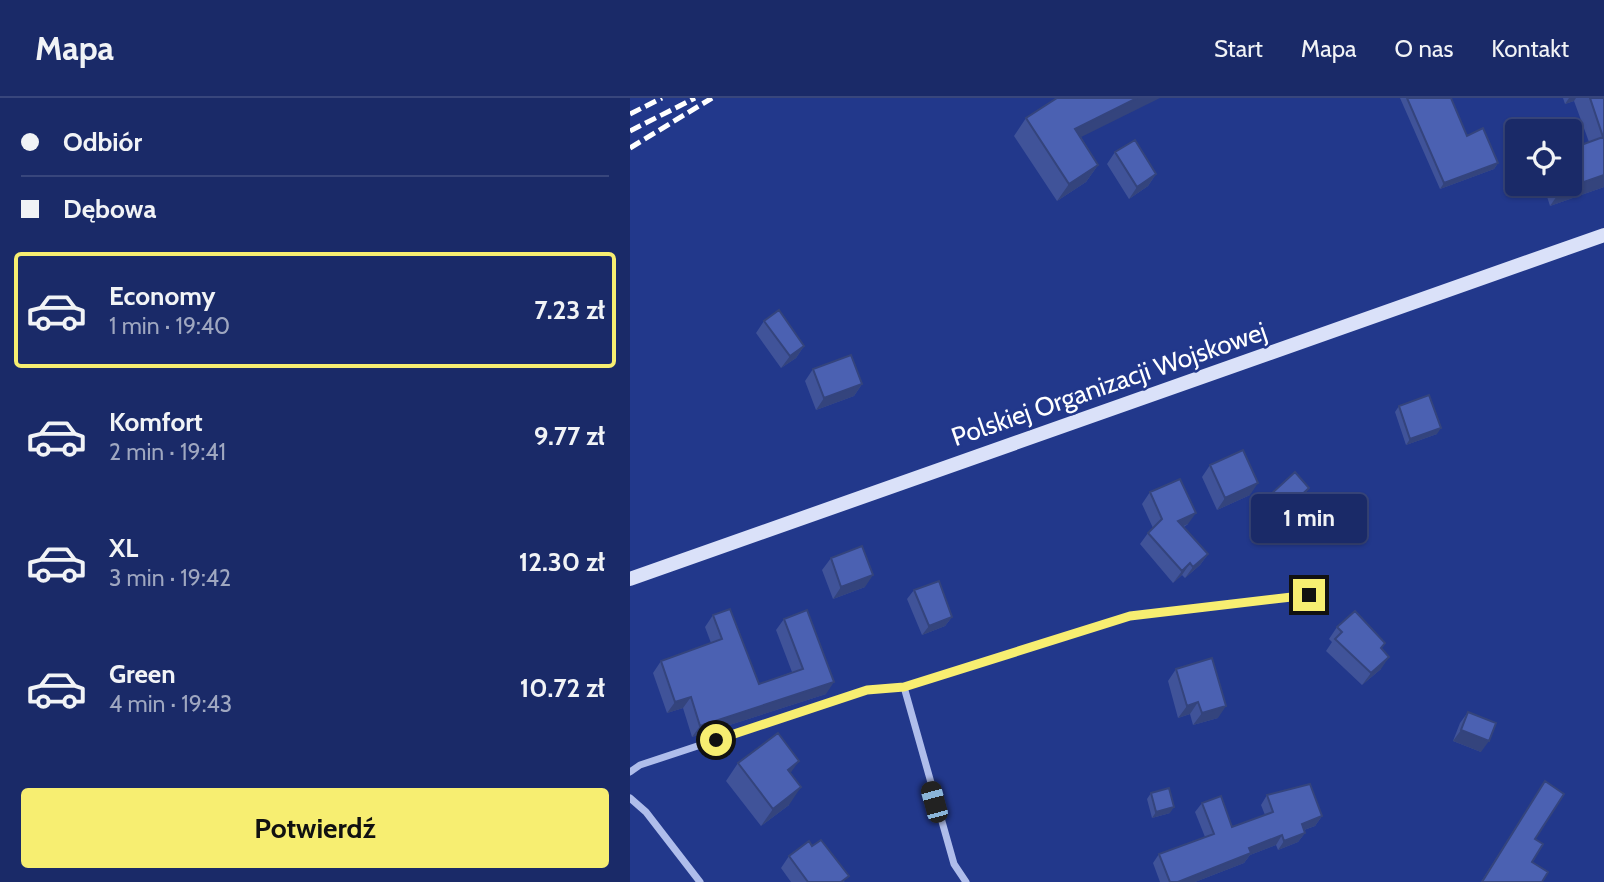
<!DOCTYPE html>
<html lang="pl">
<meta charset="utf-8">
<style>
:root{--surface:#1a2a68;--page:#273671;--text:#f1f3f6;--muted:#9fa7c0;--line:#38467c;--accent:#f7ee71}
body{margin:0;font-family:Cabin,sans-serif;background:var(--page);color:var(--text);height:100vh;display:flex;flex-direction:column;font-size:26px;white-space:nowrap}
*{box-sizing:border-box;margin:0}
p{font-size:23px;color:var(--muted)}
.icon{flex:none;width:38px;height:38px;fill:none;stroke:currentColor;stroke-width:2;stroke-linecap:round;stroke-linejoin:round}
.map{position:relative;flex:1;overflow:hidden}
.panel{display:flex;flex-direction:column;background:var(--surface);width:630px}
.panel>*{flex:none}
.hud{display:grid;align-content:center;height:154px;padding:0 21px;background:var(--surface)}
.buttons{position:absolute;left:875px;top:21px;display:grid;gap:14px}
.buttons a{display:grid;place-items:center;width:77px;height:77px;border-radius:7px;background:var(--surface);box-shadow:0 2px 5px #0004,0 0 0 2px var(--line);font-size:35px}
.end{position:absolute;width:32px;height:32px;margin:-16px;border:9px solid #f7ee71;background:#111;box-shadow:0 0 0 4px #111}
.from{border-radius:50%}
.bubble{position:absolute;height:49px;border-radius:7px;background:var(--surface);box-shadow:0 2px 5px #0004,0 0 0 2px var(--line);font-size:23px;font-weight:700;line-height:49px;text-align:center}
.car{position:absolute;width:21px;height:42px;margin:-21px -10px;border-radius:9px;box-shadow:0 0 5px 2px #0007;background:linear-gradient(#222 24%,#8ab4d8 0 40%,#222 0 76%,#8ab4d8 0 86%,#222 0)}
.hud b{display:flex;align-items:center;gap:24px;height:66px;font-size:26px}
.hud b+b{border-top:2px solid var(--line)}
.hud i{width:18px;height:18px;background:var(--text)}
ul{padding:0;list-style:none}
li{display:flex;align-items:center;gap:21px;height:116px;margin:0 14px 10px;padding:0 7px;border:4px solid transparent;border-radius:7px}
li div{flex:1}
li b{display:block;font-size:26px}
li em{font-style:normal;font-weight:700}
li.on{border-color:var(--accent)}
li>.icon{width:63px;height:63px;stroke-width:1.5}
.primary-button{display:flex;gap:14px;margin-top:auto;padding:14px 21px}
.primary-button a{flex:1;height:80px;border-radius:7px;background:var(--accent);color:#111;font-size:28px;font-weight:700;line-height:80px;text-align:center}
header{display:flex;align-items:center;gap:42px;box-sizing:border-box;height:98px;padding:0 35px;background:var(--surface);border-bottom:2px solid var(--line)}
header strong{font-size:33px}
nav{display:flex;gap:38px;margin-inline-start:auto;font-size:24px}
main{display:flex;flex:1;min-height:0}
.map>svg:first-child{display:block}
</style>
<header>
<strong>Mapa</strong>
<nav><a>Start</a><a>Mapa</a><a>O nas</a><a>Kontakt</a></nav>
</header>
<main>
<section class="panel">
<div class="hud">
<b><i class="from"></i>Odbiór</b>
<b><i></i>Dębowa</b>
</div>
<ul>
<li class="on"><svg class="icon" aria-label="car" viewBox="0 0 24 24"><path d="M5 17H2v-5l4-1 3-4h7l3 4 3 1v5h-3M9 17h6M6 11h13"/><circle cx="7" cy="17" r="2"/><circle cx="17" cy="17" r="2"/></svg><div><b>Economy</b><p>1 min · 19:40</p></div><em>7.23 zł</em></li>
<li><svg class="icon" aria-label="car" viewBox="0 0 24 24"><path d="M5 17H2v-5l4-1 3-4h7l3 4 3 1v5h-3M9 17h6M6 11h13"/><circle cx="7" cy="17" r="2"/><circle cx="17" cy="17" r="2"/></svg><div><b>Komfort</b><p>2 min · 19:41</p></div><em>9.77 zł</em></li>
<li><svg class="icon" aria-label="car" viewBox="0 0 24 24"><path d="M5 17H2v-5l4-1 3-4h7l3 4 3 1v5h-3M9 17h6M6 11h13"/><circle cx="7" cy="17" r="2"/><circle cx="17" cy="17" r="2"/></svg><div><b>XL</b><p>3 min · 19:42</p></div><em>12.30 zł</em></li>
<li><svg class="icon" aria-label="car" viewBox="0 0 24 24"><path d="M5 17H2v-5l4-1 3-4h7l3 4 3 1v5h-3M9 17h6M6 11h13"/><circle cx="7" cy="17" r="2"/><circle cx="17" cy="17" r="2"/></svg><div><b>Green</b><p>4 min · 19:43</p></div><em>10.72 zł</em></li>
</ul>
<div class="primary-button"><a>Potwierdź</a></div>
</section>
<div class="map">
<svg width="974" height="784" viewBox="0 0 974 784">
<rect width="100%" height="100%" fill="#22388b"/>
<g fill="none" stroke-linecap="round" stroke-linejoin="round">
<path stroke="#afbdeb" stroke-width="7" d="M0 674 10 667 237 592 274 589
M0 700 16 714 70 784
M336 784 324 766 274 589 500 518 679 497"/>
<path stroke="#dae1f9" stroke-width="14" d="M0 481 974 137"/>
<path stroke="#fff" stroke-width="5" stroke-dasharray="12 5" stroke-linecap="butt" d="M0 16 32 0
M0 33 65 0
M0 50 82 0"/>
</g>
<path fill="#405399" d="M770 0H821L837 38 868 65 864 71 810 91Z
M933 0H974V89L920 108 913 86H940L959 44 944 3 935 6Z
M396 20 451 39 468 67 456 84 427 103 384 38Z
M485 54 526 76 518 88 499 101 477 66Z
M134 223 174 248 166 260 151 270 126 235Z
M183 271 232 286 224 298 186 312 175 283Z
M769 308 807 336 776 347 765 314Z
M580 367 620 397 587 412 572 379Z
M679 390 671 402 647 424 632 409 640 397Z
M520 394 558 426 554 429 578 456 570 467 555 480 552 477 543 485 510 446 518 435 523 430 512 406Z
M201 460 235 489 203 501 192 472Z
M284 492 322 519 315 528 292 537 277 501Z
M83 517 129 586 162 574 146 532 154 521 196 596 62 639 53 610 37 615 23 575 31 563 81 545 75 529Z
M707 529 755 545 751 550V571L732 587 696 553 702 544 699 541Z
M546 571 588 620 563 627 560 616 548 620 538 583Z
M838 614 851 654 823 643 830 625Z
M108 665 161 676 159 707 131 728 96 683Z
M915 683 905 741 902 764 912 784H851Z
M521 695 540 715 522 720 517 701Z
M637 697 692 718 685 728 674 732 675 735 668 744 648 752 646 747 620 757 614 765 565 784H530L523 765 529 756 575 739 565 714 572 705 602 729 635 717 631 707Z
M159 758 215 784H161L151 770Z"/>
<path fill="#34447d" d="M507 0H530L433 48 445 31Z
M939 0H946L944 3 935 6Z
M868 65 864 71 810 91 814 85Z
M468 67 456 84 427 103 439 86Z
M526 76 518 88 499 101 507 89Z
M974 77V89L920 108 931 92Z
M174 248 166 260 151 270 160 258Z
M232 286 224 298 186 312 194 300Z
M811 330 807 336 776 347 780 341Z
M628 385 620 397 587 412 595 400Z
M679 390 671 402 647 424 655 412Z
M566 415 558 426 540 434 548 423Z
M578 456 570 467 555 480 563 469Z
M560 465 552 477 543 485 552 473Z
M243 477 235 489 203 501 211 489Z
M322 519 315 528 292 537 299 528Z
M759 559 751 571 732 587 741 575Z
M204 584 196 596 62 639 70 628Z
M61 599 53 610 37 615 45 604Z
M568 604 560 616 548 620 557 608Z
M596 608 588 620 563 627 572 615Z
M831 632 859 643 851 654 823 643Z
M169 663 157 680 158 672Z
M171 689 159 707 131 728 143 711Z
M544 709 540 715 522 720 526 714Z
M692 718 685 728 665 735 672 726Z
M675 735 668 744 648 752 654 743Z
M652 737 646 747 620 757 614 765 565 784H548L619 750Z"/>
<path fill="#4b61b2" stroke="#34447d" stroke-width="2" d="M427 0H507L445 31 468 67 439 86 396 20Z
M777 0H821L837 38 853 30 868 65 814 85Z
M960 0H974V77L931 92 929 86H940V51L973 39Z
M505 42 526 76 507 89 485 54Z
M149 212 174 248 160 258 134 223Z
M221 257 232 286 194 300 183 271Z
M799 297 811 330 780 341 769 308Z
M613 352 628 385 595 400 580 367Z
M665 374 679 390 655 412 640 397Z
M550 381 566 415 548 423 578 456 563 469 560 465 552 473 518 435 532 421 520 394Z
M232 448 243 477 211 489 201 460Z
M309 483 322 519 299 528 284 492Z
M100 511 129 586 173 571 154 521 177 512 204 584 70 628 61 599 45 604 31 563 92 541 83 517Z
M725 513 755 545 751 550 759 559 741 575 705 541 712 534 707 529Z
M582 560 596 608 572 615 568 604 557 608 546 571Z
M838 614 866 625 859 643 831 632Z
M148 635 169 663 158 672 171 689 143 711 108 665Z
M915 683 934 696 905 741 913 746 902 764 918 774 912 784H852Z
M680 686 692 718 672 726 675 735 654 743 652 737 619 750 621 755 548 784H540L529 756 584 736 572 705 591 698 602 729 643 714 637 697Z
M539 690 544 709 526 714 521 695Z
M191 742 219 778 211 784H178L159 758 179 743 182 748Z"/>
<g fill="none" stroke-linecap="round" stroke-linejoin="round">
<path stroke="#f7ee71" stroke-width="9" d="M86 642 237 592 274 589 500 518 679 497"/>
</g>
<g text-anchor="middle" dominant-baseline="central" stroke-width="5" stroke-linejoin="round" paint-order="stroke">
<g font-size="26" fill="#fff" stroke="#22388b">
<text transform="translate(479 286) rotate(-19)">Polskiej Organizacji Wojskowej</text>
</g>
</g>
</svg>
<div class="buttons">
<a><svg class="icon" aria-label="locate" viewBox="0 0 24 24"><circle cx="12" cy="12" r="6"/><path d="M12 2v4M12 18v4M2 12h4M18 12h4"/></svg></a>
</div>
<i class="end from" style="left:86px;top:642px"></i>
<i class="end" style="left:679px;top:497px"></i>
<div class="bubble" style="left:621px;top:396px;width:116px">1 min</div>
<i class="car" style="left:304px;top:704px;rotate:345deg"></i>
</div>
</main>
